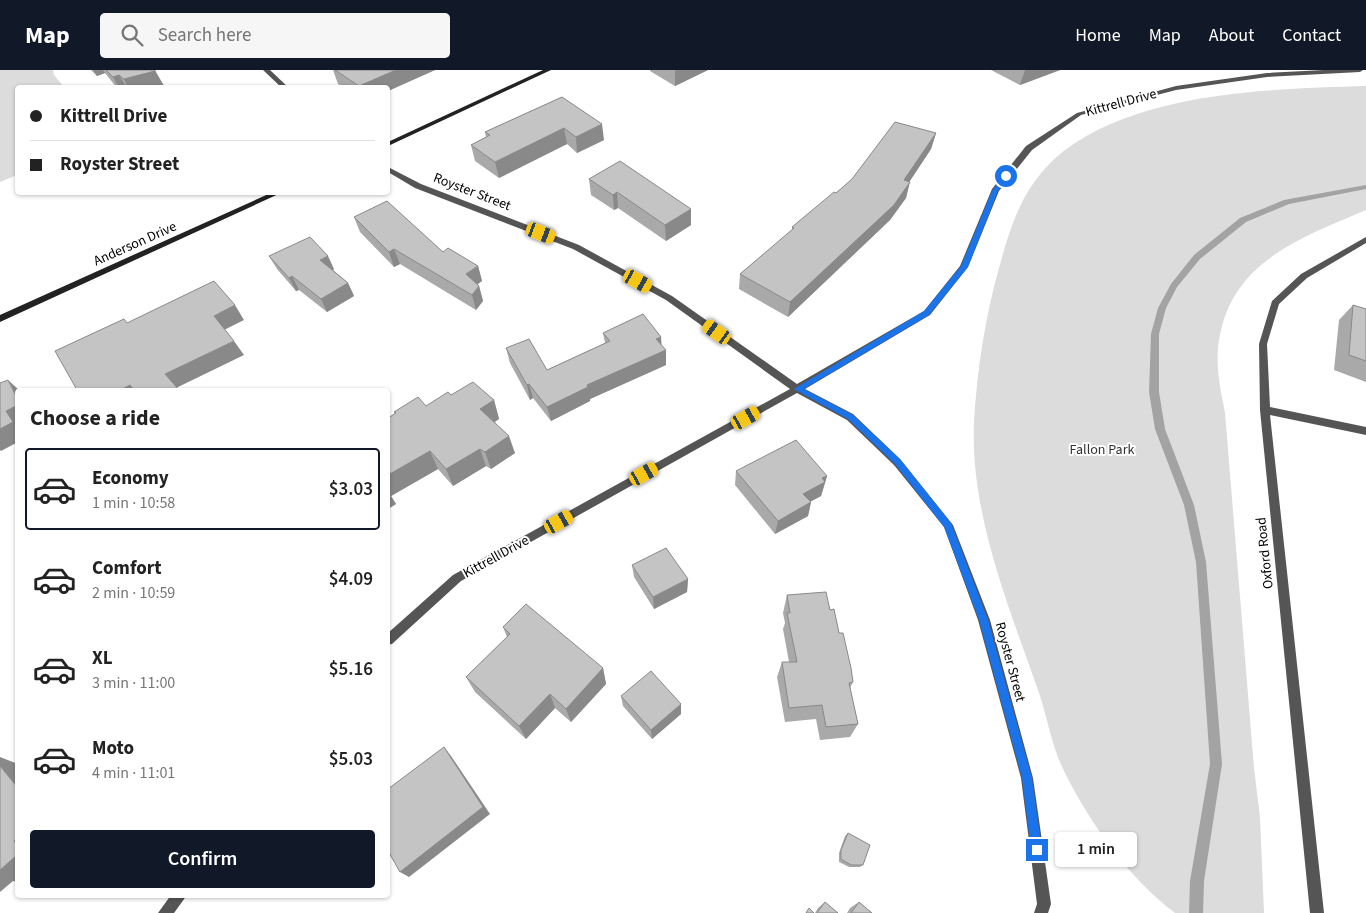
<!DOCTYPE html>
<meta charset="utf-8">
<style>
:root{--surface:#fff;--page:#f6f6f6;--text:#222;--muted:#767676;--line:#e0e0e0;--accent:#111827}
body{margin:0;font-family:"Source Sans 3",sans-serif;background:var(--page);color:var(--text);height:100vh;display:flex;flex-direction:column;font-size:19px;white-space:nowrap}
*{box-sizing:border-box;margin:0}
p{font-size:16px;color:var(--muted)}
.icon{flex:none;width:28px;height:28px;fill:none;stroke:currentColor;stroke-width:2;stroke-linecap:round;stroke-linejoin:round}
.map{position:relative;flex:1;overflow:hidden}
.panel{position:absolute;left:15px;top:318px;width:375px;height:510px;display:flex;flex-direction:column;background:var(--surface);border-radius:5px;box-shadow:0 1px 4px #0004}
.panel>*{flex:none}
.guide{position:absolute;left:15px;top:15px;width:375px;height:110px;border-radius:5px;box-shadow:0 1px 4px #0004;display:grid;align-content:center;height:110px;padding:0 15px;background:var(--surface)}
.end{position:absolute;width:22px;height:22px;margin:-11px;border:6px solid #1a73e8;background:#fff;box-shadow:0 0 0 2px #fff}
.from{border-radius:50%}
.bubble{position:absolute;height:35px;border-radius:5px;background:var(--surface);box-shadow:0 1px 4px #0004;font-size:16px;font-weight:600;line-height:35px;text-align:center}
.car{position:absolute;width:15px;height:30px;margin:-15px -8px;border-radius:6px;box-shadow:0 0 4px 1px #0007;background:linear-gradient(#f5c518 24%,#345 0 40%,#f5c518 0 76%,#345 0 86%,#f5c518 0)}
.guide b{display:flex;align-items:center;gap:18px;height:48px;font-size:19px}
.guide b+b{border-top:1px solid var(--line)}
.guide i{width:12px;height:12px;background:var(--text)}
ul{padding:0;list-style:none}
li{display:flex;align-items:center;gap:15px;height:82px;margin:0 10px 8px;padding:0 5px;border:2px solid transparent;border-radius:5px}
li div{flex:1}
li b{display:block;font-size:19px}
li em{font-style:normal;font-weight:600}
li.active{border-color:var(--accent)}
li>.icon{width:45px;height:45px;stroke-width:1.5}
h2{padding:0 15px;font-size:22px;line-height:60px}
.cta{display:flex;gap:10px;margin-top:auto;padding:10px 15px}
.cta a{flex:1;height:58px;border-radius:5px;background:var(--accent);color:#fff;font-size:20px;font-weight:600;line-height:58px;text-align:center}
header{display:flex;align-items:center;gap:30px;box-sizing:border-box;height:70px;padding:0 25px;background:var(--accent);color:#fff}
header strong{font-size:24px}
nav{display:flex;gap:28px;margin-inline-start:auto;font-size:18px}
.search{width:350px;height:45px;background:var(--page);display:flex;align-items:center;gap:12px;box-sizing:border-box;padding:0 18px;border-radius:5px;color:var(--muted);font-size:19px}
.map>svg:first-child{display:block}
</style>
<header>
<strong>Map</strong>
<div class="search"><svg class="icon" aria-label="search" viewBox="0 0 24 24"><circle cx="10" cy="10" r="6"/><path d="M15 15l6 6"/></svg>Search here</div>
<nav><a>Home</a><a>Map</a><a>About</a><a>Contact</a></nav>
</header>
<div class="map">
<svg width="1366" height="843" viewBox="0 0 1366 843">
<rect width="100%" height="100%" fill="#fff"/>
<path fill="#dcdcdc" d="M0 0H53L54 5 64 17 18 18 17 105 0 112Z
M1366 16V140C1298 169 1227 193 1218 278 1216 300 1221 322 1225 343L1254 698 1260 747 1264 843H1175C1127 806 1092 756 1065 703 1053 680 1048 651 1040 626 1010 539 970 446 974 352 977 300 985 248 999 198 1012 151 1024 112 1065 80 1144 21 1272 19 1366 16Z"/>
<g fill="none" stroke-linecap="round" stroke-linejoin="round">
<path fill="#a3a3a3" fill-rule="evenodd" d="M1366 115V119L1289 134 1246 152 1200 189 1177 217 1166 238 1159 264V322L1165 359 1194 435 1206 492 1222 694 1204 811 1203 843H1189L1190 811 1210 694 1196 492 1184 435 1155 359 1149 322 1151 264 1158 238 1171 214 1194 185 1240 148 1284 130Z"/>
<path fill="#555" fill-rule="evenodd" d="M263 0H270L289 18H282Z
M1324 0H1363L1360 2 1267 7 1176 20 1081 45 1032 80 999 121 968 197 930 245 805 319 853 344 900 389 953 455 990 550 1033 708 1051 834 1048 843H1034L1037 834 1021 708 978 550 944 457 894 395 847 350 797 323 461 511 392 574 388 575V563L453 505 790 319 666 230 573 179 415 118 388 102V97L421 114 579 175 672 226 797 314 924 241 960 196 992 119 1026 76 1077 43 1176 16 1267 3Z
M1366 167V173L1307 208 1279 234 1267 274 1270 337 1366 357V365L1270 345 1324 843H1310L1260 340 1259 274 1272 231 1301 204Z
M171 825H187L174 843H158Z"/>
<path fill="#222" fill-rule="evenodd" d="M543 0H551L388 76V72Z
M273 122H283L0 252V245Z"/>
</g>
<path fill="#a9a9a9" d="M91 0H155L164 16 160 18H117L105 3 97 6Z
M333 0H435L388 21V18H344L338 14Z
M650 0H708L675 16 650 1Z
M991 0H1060L1020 15Z
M562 27 604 70 577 83 567 74 499 108 475 91 471 75 486 67 485 62Z
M936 63 931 79 909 112 906 128 890 150 788 247 739 219 740 204 792 161V157L836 123Z
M589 109 691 155 666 171 618 138 614 140 591 125Z
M354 147 478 196 482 211 477 214 479 216 483 231 476 240 400 194 394 197 360 162Z
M269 186 334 199 333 200 348 213 354 226 327 242 299 220 296 221 277 199Z
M1353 235 1366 239V312L1334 300 1339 250Z
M603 263 661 275 666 280V295L590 329V331L551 351 533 328 530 330 510 293 506 278 547 300 605 273Z
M451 325 494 330 499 349 495 352 515 383 491 399 486 396 453 416 438 399 391 426 396 434 388 439V348L395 344 394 342 426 336Z
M736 401 827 406 821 426 810 432H811L808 446 775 464 735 415Z
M632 495 688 509 687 522 654 539 634 507Z
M787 525 830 540 839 563 853 612 850 618 858 654 850 667 820 670 816 649 785 652 777 607 782 592H789L783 559 785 553 783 543Z
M503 557 603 598 606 614 571 652 555 638 526 669 475 622 466 607 507 567Z
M621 626 681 644 652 669 623 636Z
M848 763 863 795 860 797H849L839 792V783L845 766Z
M825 832 838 843H815L818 838Z
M859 832 872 843H847L850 838Z"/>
<path fill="#898989" d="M93 0H103L105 3 97 6Z
M396 0H435L388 21V18H359V16Z
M676 0H708L675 16V1Z
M1025 0H1060L1020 15Z
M155 1 164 16 160 18H128L124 9Z
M119 5 127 18H119L113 7Z
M602 54 604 70 577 83 576 67Z
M564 58 567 74 499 108 495 92Z
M936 63 931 79 900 126 904 110Z
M910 112 906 128 890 150 788 247 790 232Z
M617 122 618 138 614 140 613 125Z
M691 139V155L666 171 665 155Z
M394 179 400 194 394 197 389 182Z
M328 186 334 199 326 203 320 190Z
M478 196 482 211 471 219 466 204Z
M292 206 299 220 296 221 289 208Z
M348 213 354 226 327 242 321 229Z
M479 216 483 231 476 240 472 225Z
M235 235 244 250 224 260 214 246Z
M661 267 662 281 656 269Z
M234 271 244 285 176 318 165 304Z
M666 280V295L590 329V331L551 351 547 337 587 315Z
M8 310 19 320H18V330Z
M529 314 533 328 530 330 527 315Z
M130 315 135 320H120Z
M494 330 499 349 486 357 480 339Z
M18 335V372L1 381 0 380V359L6 341Z
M509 366 515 383 491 399 485 382Z
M480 379 486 396 453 416 446 399Z
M430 381 438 399 391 426 396 434 388 439V405Z
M827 406 821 426 800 437 803 424 822 408Z
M811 432 808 446 775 464 778 451Z
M688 509 687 522 654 539 653 527Z
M603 598 606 614 571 652 566 639Z
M550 624 555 638 526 669 519 656Z
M681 634V644L652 669 651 660Z
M444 677 451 686 490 744 409 807 400 802Z
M0 687 18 694V718L0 696Z
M18 768V776L14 771Z
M18 784V812L13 811 0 822V800Z"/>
<path fill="#c4c4c4" stroke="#898989" d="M106 0H155V1L124 9 119 5 113 7Z
M335 0H396L359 16Z
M562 27 602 54 576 67 564 58 495 92 471 75 490 65 485 62Z
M895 52 936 63 904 110 910 112 894 135 790 232 740 204 794 158 792 157 834 122 836 123 852 109Z
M620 91 691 139 665 155 617 122 613 125 589 109Z
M387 131 443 182 448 178 478 196 466 204 479 216 472 225 394 179 389 182 354 147Z
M310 167 328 186 320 190 348 213 321 229 292 206 289 208 269 186Z
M214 211 235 235 214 246 234 271 165 304 179 320H134L130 315 120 320H77L55 281 124 249 127 253Z
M1353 235 1366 239V291L1349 285Z
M643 244 661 267 656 269 666 280 587 315 588 317 547 337 529 314 527 315 506 278 529 269 547 300 610 271 603 263Z
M8 310 18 330V335L6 341 13 352 0 359V313Z
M473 312 494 330 480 339 509 366 485 382 480 379 446 399 430 381 388 405V348L396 343 394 342 418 327 426 336 448 322 451 325Z
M796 370 827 406 822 408 825 412 803 424 811 432 778 451 736 401Z
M666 478 688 509 653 527 632 495Z
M826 522 830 540 834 539 839 563H843L851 598 853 612 849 613 858 654 826 657 822 635 789 638 782 592H797L787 543H790L787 525Z
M526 534 603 598 566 639 550 624 519 656 466 607 510 564 503 557Z
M651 601 681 634 651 660 621 626Z
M444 677 483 737 400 802 388 781V719Z
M0 696 18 718V768L14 771 18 776V784L0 800Z
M848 763 870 775 863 795H851L841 789V780Z
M825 832 838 843H817Z
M859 832 872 843H851Z
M809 838 814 843H806Z"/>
<path fill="#1a73e8" d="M1004 105 1009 106 998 121 968 197 929 245 804 319 853 345 900 389 951 453 988 550 1032 708 1042 780 1037 785 1031 780 1022 708 979 550 944 457 895 394 848 349 794 319 924 241 961 196 992 121Z"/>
<g text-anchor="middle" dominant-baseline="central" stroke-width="4" stroke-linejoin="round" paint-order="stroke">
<g font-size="14" fill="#000" stroke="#fff">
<text transform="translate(1121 33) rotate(-15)">Kittrell Drive</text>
<text transform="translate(472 122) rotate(21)">Royster Street</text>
<text transform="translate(135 174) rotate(-24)">Anderson Drive</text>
<text transform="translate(1265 483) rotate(-96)">Oxford Road</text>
<text transform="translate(496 487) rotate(-29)">Kittrell Drive</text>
<text transform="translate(1010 592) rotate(75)">Royster Street</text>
</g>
<g font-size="14" fill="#333" stroke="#fff">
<text x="1102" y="380">Fallon Park</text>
</g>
</g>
</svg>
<i class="end from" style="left:1006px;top:106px"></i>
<i class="end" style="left:1037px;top:780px"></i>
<div class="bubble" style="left:1055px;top:762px;width:82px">1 min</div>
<i class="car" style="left:541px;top:163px;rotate:111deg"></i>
<i class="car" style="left:638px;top:211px;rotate:119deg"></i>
<i class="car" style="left:717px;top:262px;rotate:305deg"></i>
<i class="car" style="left:746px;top:348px;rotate:61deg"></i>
<i class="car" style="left:644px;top:404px;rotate:61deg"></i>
<i class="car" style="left:559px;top:452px;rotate:61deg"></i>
<div class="guide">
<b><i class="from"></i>Kittrell Drive</b>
<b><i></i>Royster Street</b>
</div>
<section class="panel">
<h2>Choose a ride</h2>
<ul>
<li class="active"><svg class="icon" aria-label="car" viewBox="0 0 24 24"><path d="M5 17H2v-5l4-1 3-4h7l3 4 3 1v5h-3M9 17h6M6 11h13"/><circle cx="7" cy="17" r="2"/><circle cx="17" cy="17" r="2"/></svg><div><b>Economy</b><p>1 min · 10:58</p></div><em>$3.03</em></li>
<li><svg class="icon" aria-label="car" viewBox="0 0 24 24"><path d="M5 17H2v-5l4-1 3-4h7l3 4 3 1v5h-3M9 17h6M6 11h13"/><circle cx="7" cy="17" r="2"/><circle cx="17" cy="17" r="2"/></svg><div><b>Comfort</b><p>2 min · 10:59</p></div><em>$4.09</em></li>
<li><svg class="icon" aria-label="car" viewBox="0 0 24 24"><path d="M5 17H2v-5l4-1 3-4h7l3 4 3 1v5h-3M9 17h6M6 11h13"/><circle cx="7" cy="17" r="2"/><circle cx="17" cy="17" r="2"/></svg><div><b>XL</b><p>3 min · 11:00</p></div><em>$5.16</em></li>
<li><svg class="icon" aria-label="car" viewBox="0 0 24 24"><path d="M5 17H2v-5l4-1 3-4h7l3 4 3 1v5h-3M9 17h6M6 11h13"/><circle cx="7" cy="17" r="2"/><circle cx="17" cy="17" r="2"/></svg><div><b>Moto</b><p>4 min · 11:01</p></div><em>$5.03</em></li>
</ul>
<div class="cta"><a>Confirm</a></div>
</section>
</div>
